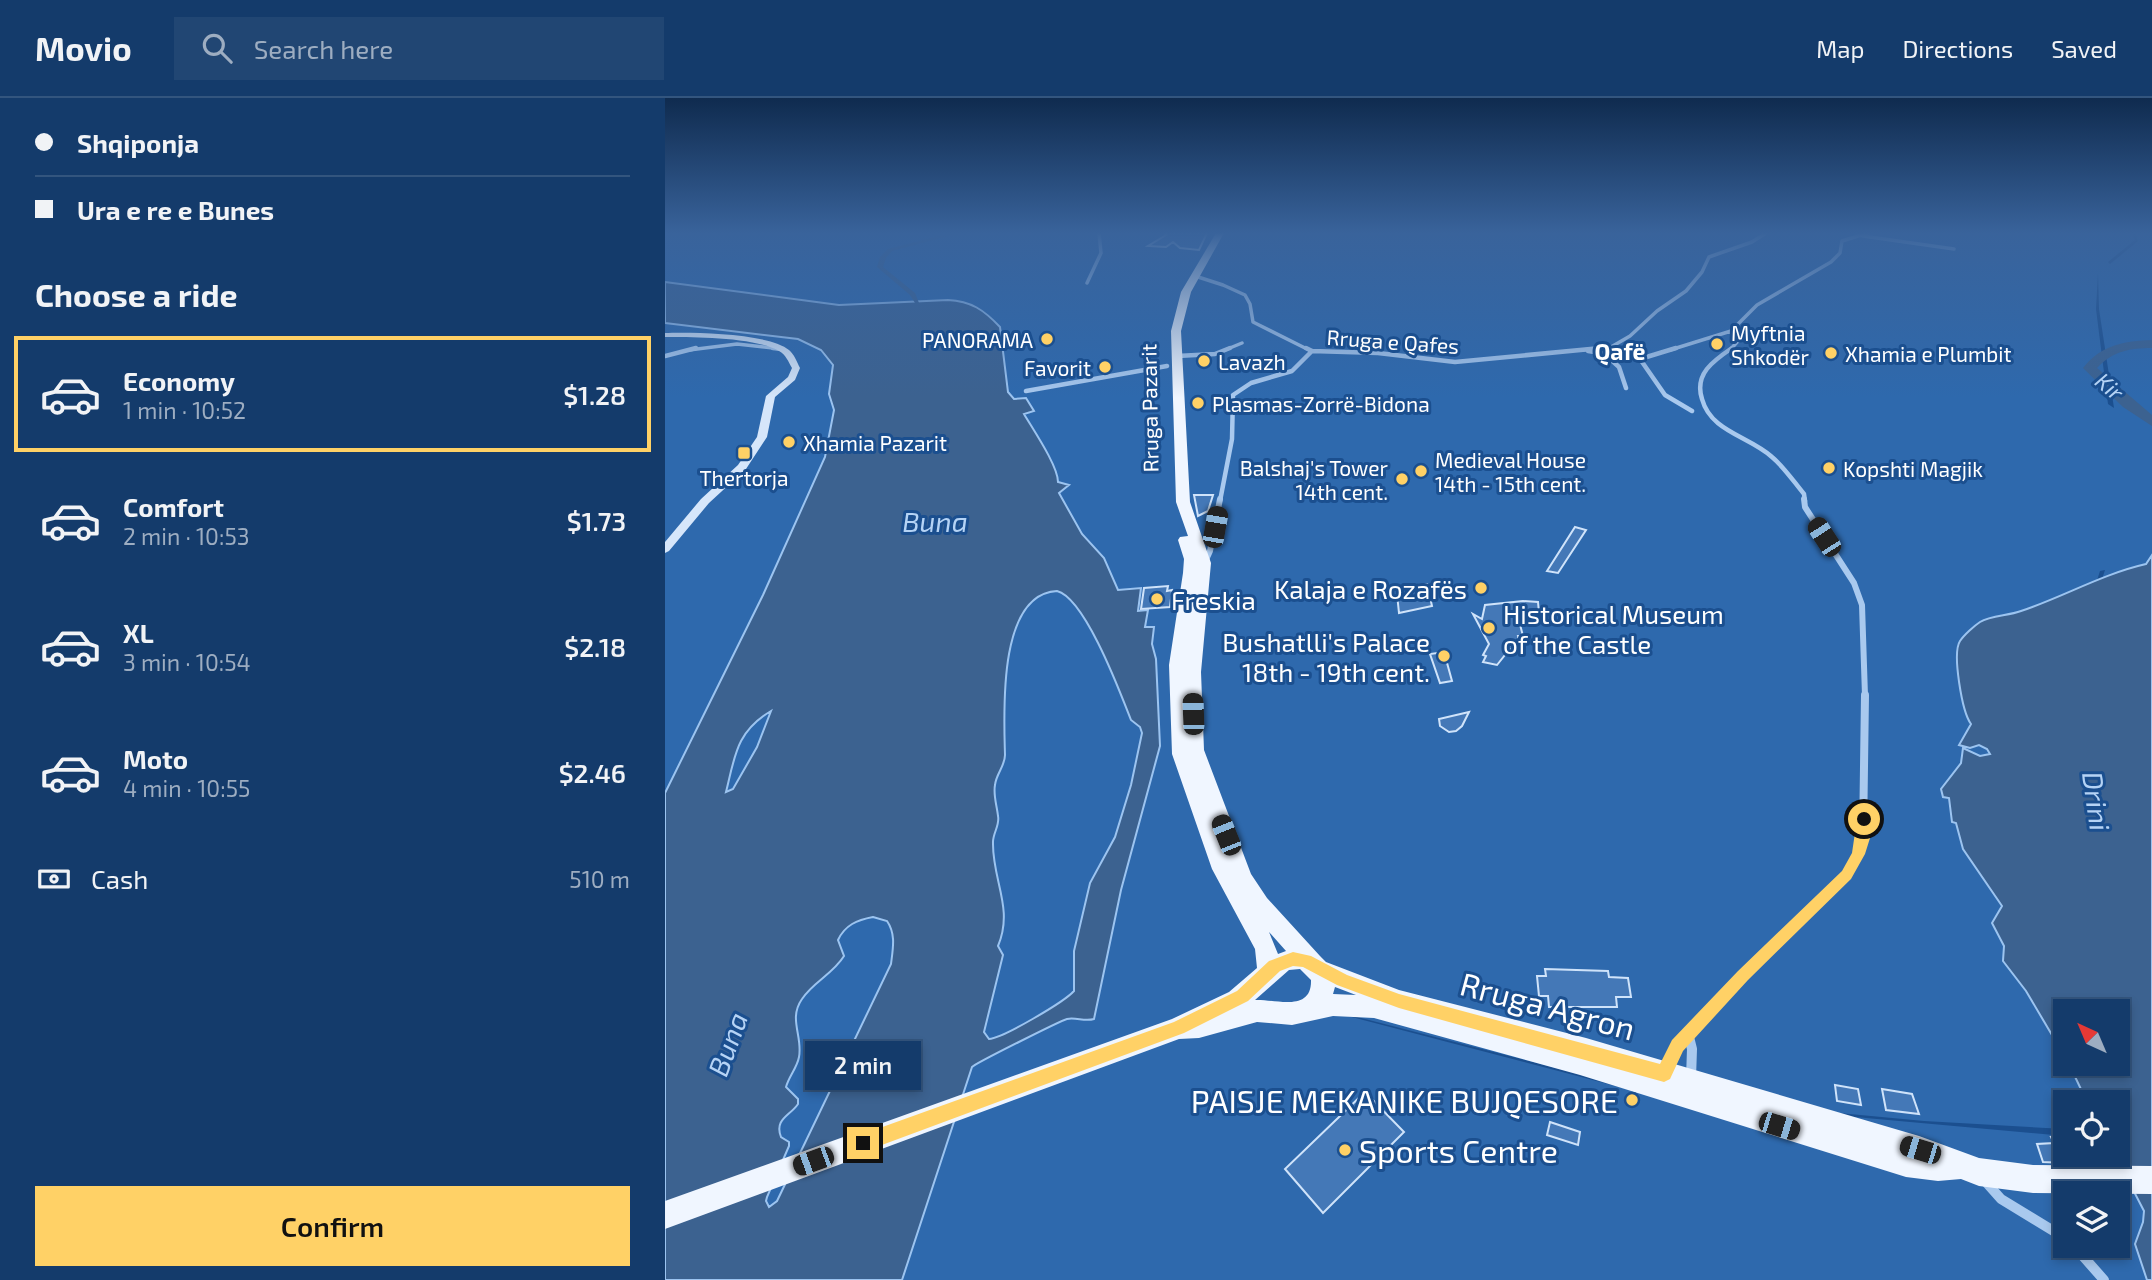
<!DOCTYPE html>
<meta charset="utf-8">
<style>
:root{--surface:#143b6b;--page:#214673;--text:#f1f3f6;--muted:#9dadc1;--line:#33557e;--accent:#ffd166}
body{margin:0;font-family:"Exo 2",sans-serif;background:var(--page);color:var(--text);height:100vh;display:flex;flex-direction:column;font-size:26px;white-space:nowrap}
*{box-sizing:border-box;margin:0}
p{font-size:23px;color:var(--muted)}
.icon{flex:none;width:38px;height:38px;fill:none;stroke:currentColor;stroke-width:2;stroke-linecap:round;stroke-linejoin:round}
.map{position:relative;flex:1;overflow:hidden}
.details{display:flex;flex-direction:column;background:var(--surface);width:665px}
.details>*{flex:none}
.guide{display:grid;align-content:center;height:154px;padding:0 35px;background:var(--surface)}
.needle{width:46px;rotate:316deg}
.fabs{position:absolute;left:1388px;top:901px;display:grid;gap:14px}
.fabs a{display:grid;place-items:center;width:77px;height:77px;border-radius:0px;background:var(--surface);box-shadow:0 4px 10px #0003,0 0 0 2px var(--line);font-size:35px}
.end{position:absolute;width:32px;height:32px;margin:-16px;border:9px solid #ffd166;background:#111;box-shadow:0 0 0 4px #111}
.from{border-radius:50%}
.bubble{position:absolute;height:49px;border-radius:0px;background:var(--surface);box-shadow:0 4px 10px #0003,0 0 0 2px var(--line);font-size:23px;font-weight:600;line-height:49px;text-align:center}
.car{position:absolute;width:21px;height:42px;margin:-21px -10px;border-radius:9px;box-shadow:0 0 5px 2px #0007;background:linear-gradient(#222 24%,#8ab4d8 0 40%,#222 0 76%,#8ab4d8 0 86%,#222 0)}
.guide b{display:flex;align-items:center;gap:24px;height:66px;font-size:26px}
.guide b+b{border-top:2px solid var(--line)}
.guide i{width:18px;height:18px;background:var(--text)}
ul{padding:0;list-style:none}
li{display:flex;align-items:center;gap:21px;height:116px;margin:0 14px 10px;padding:0 21px;border:4px solid transparent;border-radius:0px}
li div{flex:1}
li b{display:block;font-size:26px}
li em{font-style:normal;font-weight:600}
li.active{border-color:var(--accent)}
li>.icon{width:63px;height:63px;stroke-width:1.5}
h2{padding:0 35px;font-size:32px;line-height:84px}
.pay{display:flex;align-items:center;gap:18px;height:77px;padding:0 35px;font-size:26px}
.pay p{margin-inline-start:auto}
.action{display:flex;gap:14px;margin-top:auto;padding:14px 35px}
.action a{flex:1;height:80px;border-radius:0px;background:var(--accent);color:#111;font-size:28px;font-weight:600;line-height:80px;text-align:center}
header{display:flex;align-items:center;gap:42px;box-sizing:border-box;height:98px;padding:0 35px;background:var(--surface);border-bottom:2px solid var(--line)}
header strong{font-size:33px}
nav{display:flex;gap:38px;margin-inline-start:auto;font-size:24px}
.search{width:490px;height:63px;background:var(--page);display:flex;align-items:center;gap:18px;box-sizing:border-box;padding:0 24px;border-radius:0px;color:var(--muted);font-size:26px}
main{display:flex;flex:1;min-height:0}
.map>svg:first-child{display:block}
</style>
<header>
<strong>Movio</strong>
<div class="search"><svg class="icon" aria-label="search" viewBox="0 0 24 24"><circle cx="10" cy="10" r="6"/><path d="M15 15l6 6"/></svg>Search here</div>
<nav><a>Map</a><a>Directions</a><a>Saved</a></nav>
</header>
<main>
<section class="details">
<div class="guide">
<b><i class="from"></i>Shqiponja</b>
<b><i></i>Ura e re e Bunes</b>
</div>
<h2>Choose a ride</h2>
<ul>
<li class="active"><svg class="icon" aria-label="car" viewBox="0 0 24 24"><path d="M5 17H2v-5l4-1 3-4h7l3 4 3 1v5h-3M9 17h6M6 11h13"/><circle cx="7" cy="17" r="2"/><circle cx="17" cy="17" r="2"/></svg><div><b>Economy</b><p>1 min · 10:52</p></div><em>$1.28</em></li>
<li><svg class="icon" aria-label="car" viewBox="0 0 24 24"><path d="M5 17H2v-5l4-1 3-4h7l3 4 3 1v5h-3M9 17h6M6 11h13"/><circle cx="7" cy="17" r="2"/><circle cx="17" cy="17" r="2"/></svg><div><b>Comfort</b><p>2 min · 10:53</p></div><em>$1.73</em></li>
<li><svg class="icon" aria-label="car" viewBox="0 0 24 24"><path d="M5 17H2v-5l4-1 3-4h7l3 4 3 1v5h-3M9 17h6M6 11h13"/><circle cx="7" cy="17" r="2"/><circle cx="17" cy="17" r="2"/></svg><div><b>XL</b><p>3 min · 10:54</p></div><em>$2.18</em></li>
<li><svg class="icon" aria-label="car" viewBox="0 0 24 24"><path d="M5 17H2v-5l4-1 3-4h7l3 4 3 1v5h-3M9 17h6M6 11h13"/><circle cx="7" cy="17" r="2"/><circle cx="17" cy="17" r="2"/></svg><div><b>Moto</b><p>4 min · 10:55</p></div><em>$2.46</em></li>
</ul>
<div class="pay"><svg class="icon" aria-label="cash" viewBox="0 0 24 24"><path d="M3 7h18v10H3z"/><circle cx="12" cy="12" r="2"/></svg>Cash<p>510 m</p></div>
<div class="action"><a>Confirm</a></div>
</section>
<div class="map">
<svg width="1487" height="1182" viewBox="0 0 1487 1182">
<rect width="100%" height="100%" fill="#1b4f8f"/>
<path fill="#2e69ad" fill-rule="evenodd" d="M0 135H1467L1470 142 1443 164 1445 166 1473 143 1470 135H1487V1182H0V993L130 930 129 928 0 990ZM1433 175 1434 211 1449 310 1443 306 1431 211ZM1440 472 1374 678 1397 753 1433 913 1452 914V966H1445L1464 1044 1453 1043 1452 1057H1400V1038L1004 1002 660 912 643 898 665 912 1005 999 1259 1023 1400 1031V1004H1446L1438 966H1400V914L1428 913 1420 872 1369 681 1435 473ZM1400 1096H1452V1148H1400Z"/>
<path fill="#3c6290" stroke="#9cc4f0" stroke-width="2" fill-rule="evenodd" d="M0 184 174 207 283 202C306 203 319 212 335 229L343 294 349 301 361 300 369 313 359 316C369 333 393 368 393 384L404 387 394 395 417 436 439 460 453 492 476 490 473 513 483 512 480 529H489L487 546 491 561 495 648 456 792 429 921C420 924 411 919 402 921 395 923 311 965 307 969L237 1182H0V695L98 497 160 359 169 312 164 296 168 267 156 252 133 241 0 225ZM392 493C420 500 455 594 466 622L475 629 477 635 466 687 450 739 425 785 409 853V893C399 904 338 940 324 941L319 934 338 857 333 848C349 810 327 782 328 744 328 735 335 727 333 718 332 708 328 697 330 687 331 676 340 668 340 657 339 617 332 496 392 493ZM106 613 92 649 68 691 61 694C70 658 71 634 106 613ZM208 819 222 823C231 836 228 850 226 866L112 1103 104 1109 101 1103 102 1099 124 1048V1044L116 1039C109 1021 125 1018 133 1006V1001L121 989C124 978 132 970 134 959 138 938 123 921 137 901 148 884 168 876 179 858L173 842C180 827 192 822 208 819Z
M1487 457V1182H1482L1470 1146 1478 1124 1479 1113 1450 1057H1452V1004H1422L1404 966H1452V914H1400V959L1361 893 1338 863 1339 848 1327 825 1337 808 1298 751 1291 725 1287 724 1284 700 1278 699 1276 691 1296 665 1298 650 1315 658 1325 656 1322 651 1314 647 1305 650 1294 647 1306 626C1297 614 1287 555 1295 543 1299 537 1309 528 1315 524 1326 517 1343 518 1356 513 1398 499 1437 476 1481 466Z"/>
<g fill="none" stroke-linecap="round" stroke-linejoin="round">
<path fill="#3c6290" fill-rule="evenodd" d="M285 135H294L227 153 221 160 218 169 250 195 254 205H250L245 197 212 169 215 159 223 151Z"/>
<path fill="#3c6290" fill-rule="evenodd" d="M1487 242V250C1465 250 1448 253 1432 270L1487 317V328L1458 309 1418 270C1436 247 1459 243 1487 242Z"/>
</g>
<path fill="#4478b7" stroke="#cfe3fa" stroke-width="2" d="M499 135H542L534 152 515 150 508 144 501 149 483 148 501 137Z
M529 397H548L543 413 533 418Z
M910 429 921 432 893 475 882 473Z
M762 486 767 508 734 515 732 496 744 495V488Z
M503 488 502 493 507 492 505 509 476 511 479 490Z
M858 503 873 504 874 515H852L858 538H853L855 549 844 552 832 567 818 564 821 558 818 557 824 546 808 516 817 521 820 507Z
M779 554 787 583 775 585 765 556Z
M804 614 797 628 791 633 784 634 775 628 774 621Z
M880 871 943 873 944 879 963 880 966 899H951L952 909H884L883 898H874L872 878H881Z
M1170 987 1193 991 1196 1007 1172 1003Z
M1217 991 1247 996 1254 1016 1221 1012Z
M700 994 739 1034 658 1115 620 1071Z
M885 1024 915 1034 913 1047 882 1037Z
M1400 1038V1065L1378 1064 1372 1046 1389 1045 1386 1039Z"/>
<g fill="none" stroke-linecap="round" stroke-linejoin="round">
<path stroke="#a9c9ee" stroke-width="3.5" d="M1198 138 1289 151
M530 178 558 187 580 197 585 206 588 224 644 252
M422 185 436 155 434 135
M24 252 72 246 117 251
M560 252 577 245
M917 252 946 249 965 238 992 213 1021 193 1037 174 1044 159 1087 144 1101 135
M1005 252 1066 233 1092 207 1166 164 1175 155 1177 143 1203 135
M1065 252 1073 243 1066 233"/>
<path stroke="#a9c9ee" stroke-width="4.5" d="M108 250 117 251
M641 250 647 253 713 255 790 264 936 250
M1067 250C1048 263 1029 276 1037 301 1046 334 1084 338 1107 359 1119 369 1129 384 1139 396L1140 403
M923 253 975 261
M0 258 31 250
M512 258 550 256 565 250
M943 259 954 269 961 290
M975 261 1011 250
M975 261 1000 297 1027 313
M361 293 502 268
M555 403 567 341 568 297 586 285 627 273 647 253"/>
<path stroke="#a9c9ee" stroke-width="6" d="M1139 401 1140 409 1189 485 1197 507 1200 598
M540 464 545 453 555 401"/>
<path stroke="#a9c9ee" stroke-width="8" d="M1103 853 1181 777 1189 765 1198 740 1200 597"/>
<path stroke="#a9c9ee" stroke-width="10" d="M1023 935 1027 951 1026 980
M1001 971 1012 947 1105 851
M1320 1083 1336 1101 1400 1140
M1409 1148 1439 1182"/>
<path fill="#d6e6fa" fill-rule="evenodd" d="M0 235C26 234 104 235 124 252 129 256 132 264 135 270L130 282 110 299 102 339 81 371 44 405 4 453 0 455V444L36 401 73 367 92 339 101 298 123 279 127 270C123 263 121 257 114 253 90 239 28 239 0 239Z"/>
<path fill="#f0f6ff" fill-rule="evenodd" d="M551 135H559L526 194 516 233 525 404 546 465 536 574 539 652 586 776 602 800 655 858 661 864 734 892 921 940 1254 1038 1314 1060 1368 1067 1487 1068V1096L1368 1095 1314 1088 1296 1081 1273 1083 1241 1079 915 977 709 920 668 918 627 927 592 924 534 940 514 941 0 1131V1103L507 921 564 894 592 870 590 851 547 771 507 656 504 567 518 475 519 461 513 442 515 439 523 438 511 404 506 233 516 194ZM604 834 621 853 613 856ZM635 871 646 882C647 915 610 901 590 902L624 872ZM670 889 691 897 668 896Z"/>
<path stroke="#a9c9ee" stroke-width="4.5" d="M945 258 946 255"/>
</g>
<linearGradient id="sky" x2="0" y2="1"><stop stop-color="#0f2b4f"/><stop offset="0.45" stop-color="#39639b"/><stop offset="1" stop-color="#39639b" stop-opacity="0"/></linearGradient>
<rect width="1487" height="300" fill="url(#sky)"/>
<path fill="#ffd166" d="M1199 716 1205 721V740L1200 756 1186 781 1083 882 1018 953 1005 981 999 984 734 910 672 887 638 869 628 868 615 873 583 903 519 935 198 1054 192 1051 189 1045 192 1039 198 1036 509 924 572 893 604 863 628 854 646 858 682 877 734 896 995 966 1007 942 1073 873 1177 773 1187 755 1192 721Z"/>
<g fill="#ffd166" stroke="#1b4f8f" stroke-width="2.5">
<circle cx="382" cy="241" r="7"/>
<circle cx="1052" cy="246" r="7"/>
<circle cx="1166" cy="255" r="7"/>
<circle cx="539" cy="263" r="7"/>
<circle cx="440" cy="269" r="7"/>
<circle cx="533" cy="305" r="7"/>
<circle cx="124" cy="344" r="7"/>
<rect x="72" y="348" width="14" height="14" rx="3.5"/>
<circle cx="1164" cy="370" r="7"/>
<circle cx="756" cy="373" r="7"/>
<circle cx="737" cy="381" r="7"/>
<circle cx="816" cy="490" r="7"/>
<circle cx="492" cy="501" r="7"/>
<circle cx="824" cy="530" r="7"/>
<circle cx="779" cy="558" r="7"/>
<circle cx="967" cy="1002" r="7"/>
<circle cx="680" cy="1052" r="7"/>
</g>
<g text-anchor="middle" dominant-baseline="central" stroke-width="6" stroke-linejoin="round" paint-order="stroke">
<g font-size="21" fill="#fff" stroke="#1b4f8f" text-anchor="start">
<text x="1066" y="234">Myftnia<tspan x="1066" dy="24">Shkodër</tspan></text>
<text x="368" y="241" text-anchor="end">PANORAMA</text>
<text x="1180" y="255">Xhamia e Plumbit</text>
<text x="553" y="263">Lavazh</text>
<text x="426" y="269" text-anchor="end">Favorit</text>
<text x="547" y="305">Plasmas-Zorrë-Bidona</text>
<text x="138" y="344">Xhamia Pazarit</text>
<text x="770" y="361">Medieval House<tspan x="770" dy="24">14th - 15th cent.</tspan></text>
<text x="723" y="369" text-anchor="end">Balshaj's Tower<tspan x="723" dy="24">14th cent.</tspan></text>
<text x="1178" y="370">Kopshti Magjik</text>
<text x="79" y="379" text-anchor="middle">Thertorja</text>
</g>
<g font-size="21" fill="#fff" stroke="#1b4f8f">
<text transform="translate(728 243) rotate(4)">Rruga e Qafes</text>
<text transform="translate(484 310) rotate(-91)">Rruga Pazarit</text>
</g>
<g font-size="23" font-weight="bold" fill="#fff" stroke="#1b4f8f">
<text x="955" y="253">Qafë</text>
</g>
<g font-size="23" font-style="italic" fill="#b5d3f5" stroke="#1b4f8f">
<text transform="translate(1445 288) rotate(41)">Kir</text>
</g>
<g font-size="26" fill="#fff" stroke="#1b4f8f" text-anchor="end">
<text x="802" y="490">Kalaja e Rozafës</text>
<text x="506" y="501" text-anchor="start">Freskia</text>
<text x="838" y="515" text-anchor="start">Historical Museum<tspan x="838" dy="30">of the Castle</tspan></text>
<text x="765" y="543">Bushatlli's Palace<tspan x="765" dy="30">18th - 19th cent.</tspan></text>
</g>
<g font-size="28" font-style="italic" fill="#b5d3f5" stroke="#1b4f8f">
<text x="270" y="423">Buna</text>
<text transform="translate(1432 703) rotate(82)">Drini</text>
<text transform="translate(62 946) rotate(-70)">Buna</text>
</g>
<g font-size="32" fill="#fff" stroke="#1b4f8f">
<text transform="translate(883 907) rotate(15)">Rruga Agron</text>
</g>
<g font-size="32" fill="#fff" stroke="#1b4f8f" text-anchor="end">
<text x="953" y="1002">PAISJE MEKANIKE BUJQESORE</text>
<text x="694" y="1052" text-anchor="start">Sports Centre</text>
</g>
</g>
</svg>
<div class="fabs">
<a><svg class="needle" viewBox="-14 -14 28 28"><path d="M0-13l5 13h-10z" fill="#e53935"/><path d="M0 13l5-13h-10z" fill="#9dadc1"/></svg></a>
<a><svg class="icon" aria-label="locate" viewBox="0 0 24 24"><circle cx="12" cy="12" r="6"/><path d="M12 2v4M12 18v4M2 12h4M18 12h4"/></svg></a>
<a><svg class="icon" aria-label="layers" viewBox="0 0 24 24"><path d="M12 4l9 5-9 5-9-5zM3 14l9 5 9-5"/></svg></a>
</div>
<i class="end from" style="left:1199px;top:721px"></i>
<i class="end" style="left:198px;top:1045px"></i>
<div class="bubble" style="left:140px;top:943px;width:116px">2 min</div>
<i class="car" style="left:550px;top:429px;rotate:10deg"></i>
<i class="car" style="left:1159px;top:439px;rotate:327deg"></i>
<i class="car" style="left:528px;top:616px;rotate:358deg"></i>
<i class="car" style="left:561px;top:737px;rotate:338deg"></i>
<i class="car" style="left:1114px;top:1028px;rotate:107deg"></i>
<i class="car" style="left:1255px;top:1052px;rotate:287deg"></i>
<i class="car" style="left:148px;top:1063px;rotate:250deg"></i>
</div>
</main>
